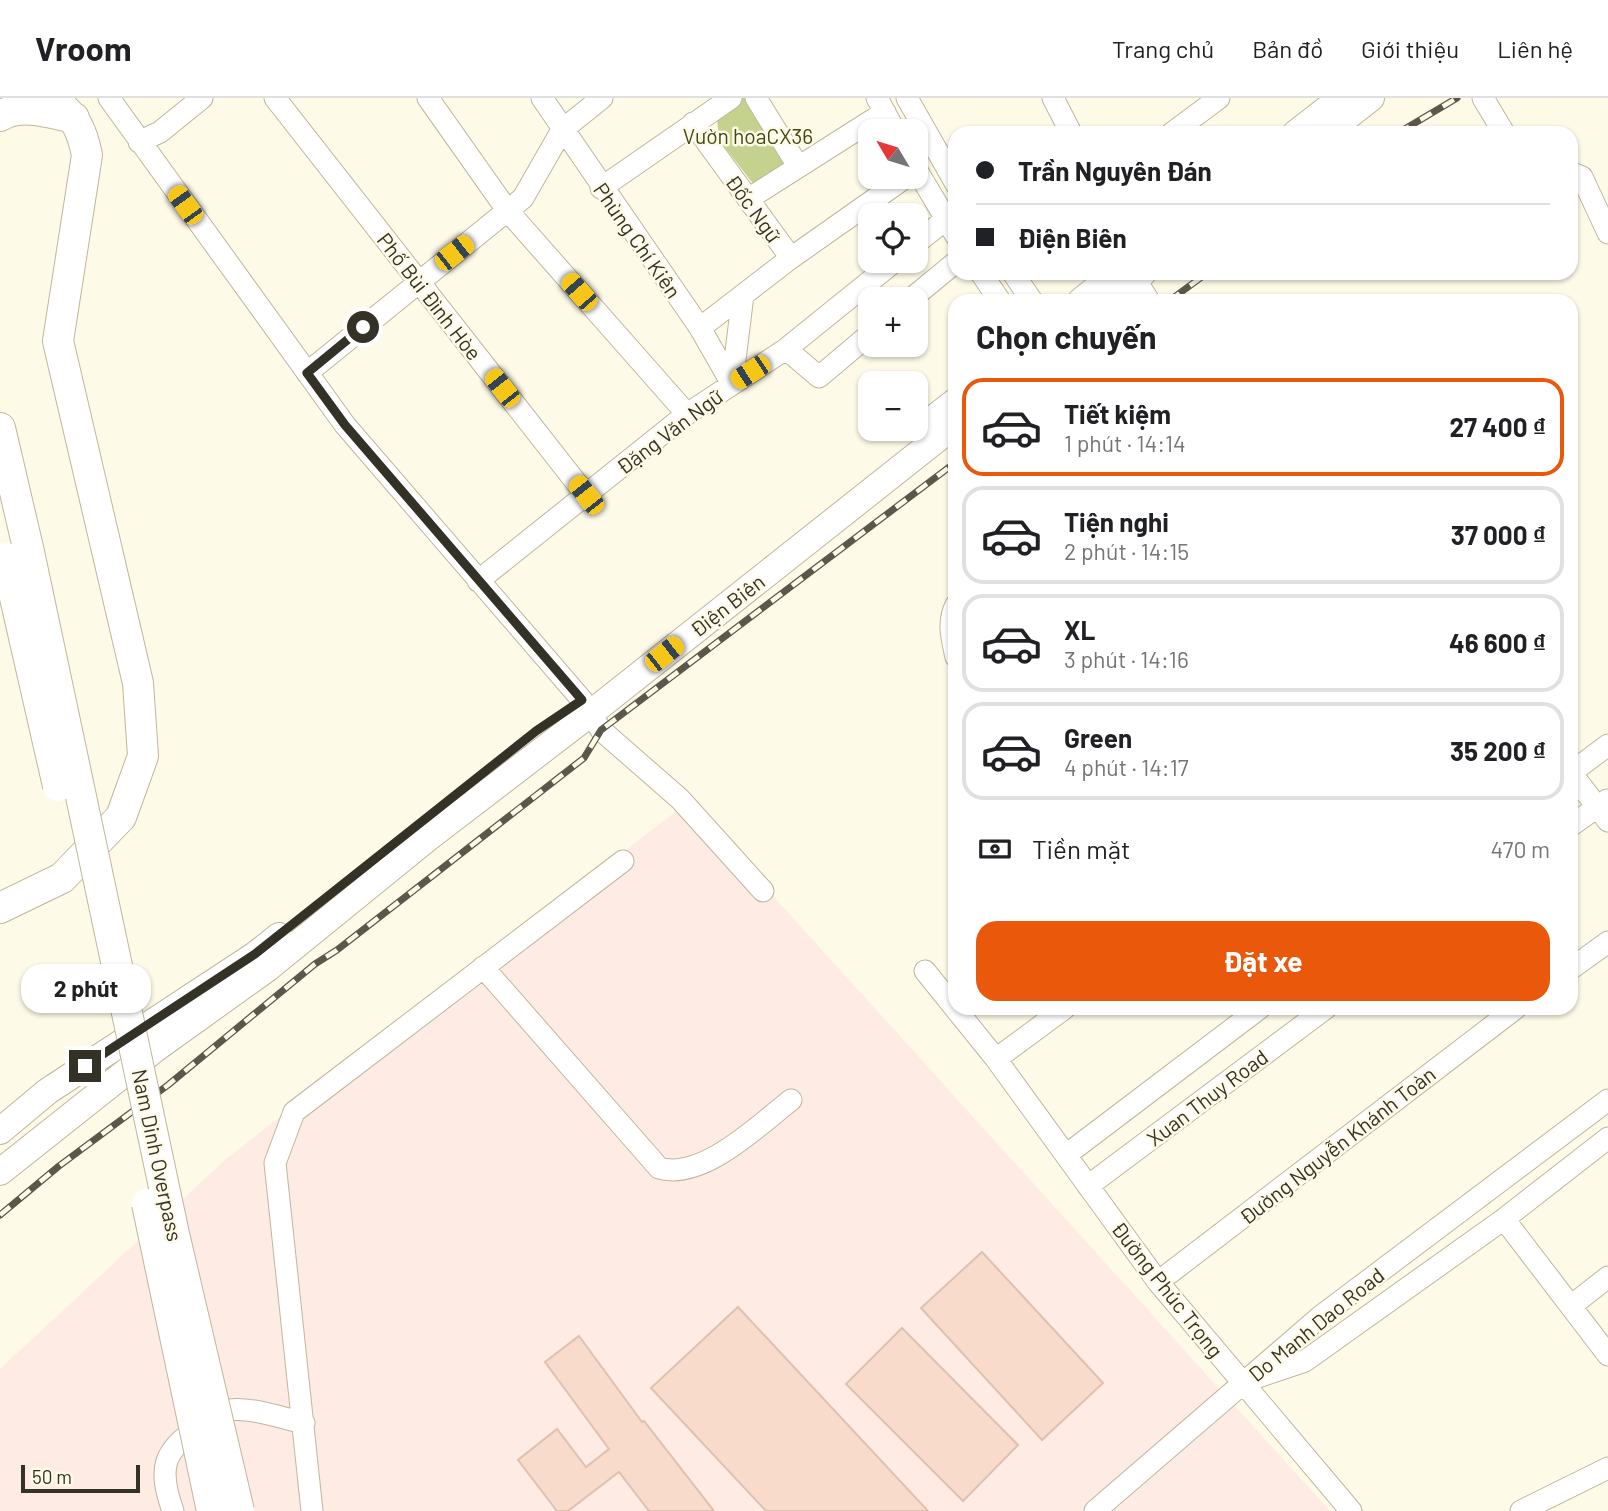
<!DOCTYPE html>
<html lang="vi">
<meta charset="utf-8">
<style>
:root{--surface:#fff;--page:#f2f2f2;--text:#202124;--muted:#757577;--line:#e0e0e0;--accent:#ea580c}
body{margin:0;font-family:Barlow,sans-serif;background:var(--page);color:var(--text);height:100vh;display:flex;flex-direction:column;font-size:26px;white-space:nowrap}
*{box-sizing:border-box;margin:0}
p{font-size:23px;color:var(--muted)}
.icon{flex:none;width:38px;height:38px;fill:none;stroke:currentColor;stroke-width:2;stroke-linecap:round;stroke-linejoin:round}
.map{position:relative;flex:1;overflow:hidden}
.sheet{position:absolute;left:948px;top:196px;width:630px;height:721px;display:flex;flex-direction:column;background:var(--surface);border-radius:21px;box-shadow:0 2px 5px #0004}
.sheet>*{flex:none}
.guide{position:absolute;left:948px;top:28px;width:630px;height:154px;border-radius:21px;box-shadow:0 2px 5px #0004;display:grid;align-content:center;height:154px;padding:0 28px;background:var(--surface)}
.needle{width:46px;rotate:308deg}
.controls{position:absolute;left:858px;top:21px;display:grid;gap:14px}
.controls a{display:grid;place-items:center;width:70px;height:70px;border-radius:14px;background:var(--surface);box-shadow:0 2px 5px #0004;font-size:35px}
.scale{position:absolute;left:21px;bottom:18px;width:119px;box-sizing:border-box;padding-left:7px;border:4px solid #343126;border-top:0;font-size:19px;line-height:24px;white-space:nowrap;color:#343126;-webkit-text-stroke:5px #fefae8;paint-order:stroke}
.end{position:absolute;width:32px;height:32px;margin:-16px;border:9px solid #343126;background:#fff;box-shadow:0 0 0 4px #fff}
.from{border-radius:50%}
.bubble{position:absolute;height:49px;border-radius:21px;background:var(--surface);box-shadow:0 2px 5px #0004;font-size:23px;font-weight:700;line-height:49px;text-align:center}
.car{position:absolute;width:21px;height:42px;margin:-21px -10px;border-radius:9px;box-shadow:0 0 5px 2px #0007;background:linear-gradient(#f5c518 24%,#345 0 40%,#f5c518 0 76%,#345 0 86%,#f5c518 0)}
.guide b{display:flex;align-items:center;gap:24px;height:66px;font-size:26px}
.guide b+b{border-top:2px solid var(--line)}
.guide i{width:18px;height:18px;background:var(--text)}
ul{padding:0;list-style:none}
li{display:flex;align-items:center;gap:21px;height:98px;margin:0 14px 10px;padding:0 14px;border:4px solid var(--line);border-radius:21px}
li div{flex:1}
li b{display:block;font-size:26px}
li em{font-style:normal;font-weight:700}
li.selected{border-color:var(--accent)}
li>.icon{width:63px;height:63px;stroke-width:1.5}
h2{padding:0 28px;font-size:32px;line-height:84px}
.pay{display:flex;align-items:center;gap:18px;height:77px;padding:0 28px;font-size:26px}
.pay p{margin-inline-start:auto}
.button{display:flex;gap:14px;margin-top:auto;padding:14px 28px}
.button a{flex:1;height:80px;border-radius:21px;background:var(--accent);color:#fff;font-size:28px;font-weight:700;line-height:80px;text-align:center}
header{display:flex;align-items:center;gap:42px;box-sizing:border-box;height:98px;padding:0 35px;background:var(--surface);border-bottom:2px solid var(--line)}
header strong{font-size:33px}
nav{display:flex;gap:38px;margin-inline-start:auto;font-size:24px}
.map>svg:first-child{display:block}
</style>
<header>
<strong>Vroom</strong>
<nav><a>Trang chủ</a><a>Bản đồ</a><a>Giới thiệu</a><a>Liên hệ</a></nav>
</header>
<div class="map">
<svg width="1608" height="1413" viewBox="0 0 1608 1413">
<rect width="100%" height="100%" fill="#fefae8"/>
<path fill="#feebe3" d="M688 704 1330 1413H0V1271L226 1061Z"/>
<path fill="#c5d28d" d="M737 0H756L798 68 758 92 719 42 717 20Z"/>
<path fill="#f8dbca" stroke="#dec1b0" stroke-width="2" d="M982 1154 1103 1285 1042 1342 921 1210Z
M738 1209 928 1413H766L651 1290Z
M902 1230 1018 1347 963 1403 846 1286Z
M579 1238 642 1324 644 1323 714 1413H649L619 1374 568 1413H557L518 1362 557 1331 586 1369 609 1351 545 1264Z"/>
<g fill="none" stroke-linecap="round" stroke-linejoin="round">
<g stroke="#bfb79a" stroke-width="23">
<path id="minor" d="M109 0 345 327 582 602 601 632 680 701 763 793
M275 0 586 397
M428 0 507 112 687 316
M542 0 700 230 732 286
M756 0 798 68
M877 0 895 33
M907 0 956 86
M1053 0 1071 35
M1483 0 1504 35
M693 25 791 160
M1172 35 1219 0
M139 44 160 34 202 0
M915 69 956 138
M1572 75 1582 79 1608 135
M601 90 731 0
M748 101 885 14
M915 146 945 122
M981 175 1000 203
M1013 175 1032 203
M1135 181 1149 203
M911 201 956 164
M700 230 791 160 906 79
M786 251 819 279 870 236
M307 275 523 100 562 32 602 0
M732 286 743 197
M478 483 687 316 786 251 895 163
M956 507C947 524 952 541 956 559
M1572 674 1608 647
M1572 676 1608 723
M1572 727 1607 702
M483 869 659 1070C702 1083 759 1027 791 1002
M1572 870 1608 844
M925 873 996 961 1158 1184 1351 1413
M996 961 1065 910
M1066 1057 1260 910
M1088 1088 1326 910
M1504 1121 1608 1257
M1158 1184 1516 910
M1571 1208 1608 1179
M1255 1280 1305 1263 1504 1121 1608 1040
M173 1413C158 1371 162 1352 201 1328 209 1324 220 1314 229 1312 252 1309 281 1320 304 1325
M312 1413 275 1065 294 1014 623 763
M1095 1413 1321 1218 1608 1002
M1521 1413 1608 1370"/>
</g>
<g stroke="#bfb79a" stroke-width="28">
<path id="major" d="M1296 35 1340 1
M1326 35 1371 0
M1081 203 1116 175
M1109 203 1143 175
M921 330 956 303
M0 1033 48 993 255 857 279 838
M0 1074 155 951 268 870 428 740 591 615 956 326"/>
</g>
<g stroke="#bfb79a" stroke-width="32">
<path id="highway" d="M0 18C22 5 51 15 74 20
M0 330 29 454
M0 810 62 780 121 719 143 658 138 585 58 243 87 57C81 28 75 20 53 0"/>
</g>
<use href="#minor" stroke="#fff" stroke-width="21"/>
<use href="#major" stroke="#fff" stroke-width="26"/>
<use href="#highway" stroke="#fff" stroke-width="30"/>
<g stroke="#5b584b" stroke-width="7">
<path id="rail" d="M1398 35 1457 0
M1169 203 1207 175
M0 1117 59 1068 168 987 315 866 337 852 584 660 601 632 956 364"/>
</g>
<use href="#rail" stroke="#fefae8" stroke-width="4.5" stroke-dasharray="13" stroke-linecap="butt"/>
<g stroke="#bfb79a" stroke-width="32" stroke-linecap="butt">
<path id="highway-bridge" d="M29 454 174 1136 239 1413
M6 460 58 688
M147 1106 212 1413"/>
</g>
<use href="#highway-bridge" stroke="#fff" stroke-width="30"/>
</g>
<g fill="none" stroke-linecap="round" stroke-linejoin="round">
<path stroke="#343126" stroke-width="9" d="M85 968 255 856 536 633 582 602 345 327 307 275 363 229"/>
</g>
<g text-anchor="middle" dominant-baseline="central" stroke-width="5" stroke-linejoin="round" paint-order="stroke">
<g font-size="21" fill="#424914" stroke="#fefae8">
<text x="748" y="37">Vườn hoaCX36</text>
</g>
<g font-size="21" fill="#343126" stroke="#fefae8">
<text transform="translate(754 110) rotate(54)">Đốc Ngữ</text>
<text transform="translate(638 142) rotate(55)">Phùng Chí Kiên</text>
<text transform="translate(430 198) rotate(52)">Phố Bùi Đình Hòe</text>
<text transform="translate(669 333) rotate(-37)">Đặng Văn Ngữ</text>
<text transform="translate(727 507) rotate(-38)">Điện Biên</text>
<text transform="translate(1207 999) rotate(-37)">Xuan Thuy Road</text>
<text transform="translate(1337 1047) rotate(-38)">Đường Nguyễn Khánh Toàn</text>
<text transform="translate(158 1057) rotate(78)">Nam Dinh Overpass</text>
<text transform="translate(1168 1191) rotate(52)">Đường Phúc Trọng</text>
<text transform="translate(1316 1226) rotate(-39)">Do Manh Dao Road</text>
</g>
</g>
</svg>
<div class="controls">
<a><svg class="needle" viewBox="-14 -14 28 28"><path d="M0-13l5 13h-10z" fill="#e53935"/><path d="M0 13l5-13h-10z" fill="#757577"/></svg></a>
<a><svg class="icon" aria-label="locate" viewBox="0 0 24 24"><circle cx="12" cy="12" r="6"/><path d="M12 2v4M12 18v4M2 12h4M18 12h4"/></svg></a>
<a>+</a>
<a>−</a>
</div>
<div class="scale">50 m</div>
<i class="end from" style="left:363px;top:229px"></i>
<i class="end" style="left:85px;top:968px"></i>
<div class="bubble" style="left:21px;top:866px;width:130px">2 phút</div>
<i class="car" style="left:185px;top:107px;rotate:324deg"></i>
<i class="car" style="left:454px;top:155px;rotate:52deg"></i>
<i class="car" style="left:579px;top:194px;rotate:319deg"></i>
<i class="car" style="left:750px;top:274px;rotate:237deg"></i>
<i class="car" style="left:502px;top:290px;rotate:322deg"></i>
<i class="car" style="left:586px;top:397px;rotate:322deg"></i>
<i class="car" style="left:664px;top:556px;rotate:52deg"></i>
<div class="guide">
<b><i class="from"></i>Trần Nguyên Đán</b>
<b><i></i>Điện Biên</b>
</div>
<section class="sheet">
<h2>Chọn chuyến</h2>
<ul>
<li class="selected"><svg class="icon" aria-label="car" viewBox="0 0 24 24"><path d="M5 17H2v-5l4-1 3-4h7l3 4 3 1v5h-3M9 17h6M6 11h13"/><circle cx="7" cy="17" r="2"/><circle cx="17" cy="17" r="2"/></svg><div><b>Tiết kiệm</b><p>1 phút · 14:14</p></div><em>27 400 ₫</em></li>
<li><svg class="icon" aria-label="car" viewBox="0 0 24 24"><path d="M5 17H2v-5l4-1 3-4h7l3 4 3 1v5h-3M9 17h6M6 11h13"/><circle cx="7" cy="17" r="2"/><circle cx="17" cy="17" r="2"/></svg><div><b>Tiện nghi</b><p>2 phút · 14:15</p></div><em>37 000 ₫</em></li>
<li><svg class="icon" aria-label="car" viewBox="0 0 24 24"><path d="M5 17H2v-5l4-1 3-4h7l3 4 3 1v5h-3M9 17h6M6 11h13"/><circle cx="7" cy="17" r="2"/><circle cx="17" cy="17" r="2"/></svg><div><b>XL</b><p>3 phút · 14:16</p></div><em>46 600 ₫</em></li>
<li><svg class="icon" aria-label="car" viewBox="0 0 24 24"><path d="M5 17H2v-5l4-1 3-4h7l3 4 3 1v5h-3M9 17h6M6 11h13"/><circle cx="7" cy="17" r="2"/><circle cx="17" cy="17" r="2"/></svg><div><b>Green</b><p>4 phút · 14:17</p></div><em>35 200 ₫</em></li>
</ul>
<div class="pay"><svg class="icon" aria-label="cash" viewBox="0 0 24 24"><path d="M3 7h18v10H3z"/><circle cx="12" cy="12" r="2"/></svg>Tiền mặt<p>470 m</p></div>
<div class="button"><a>Đặt xe</a></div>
</section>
</div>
